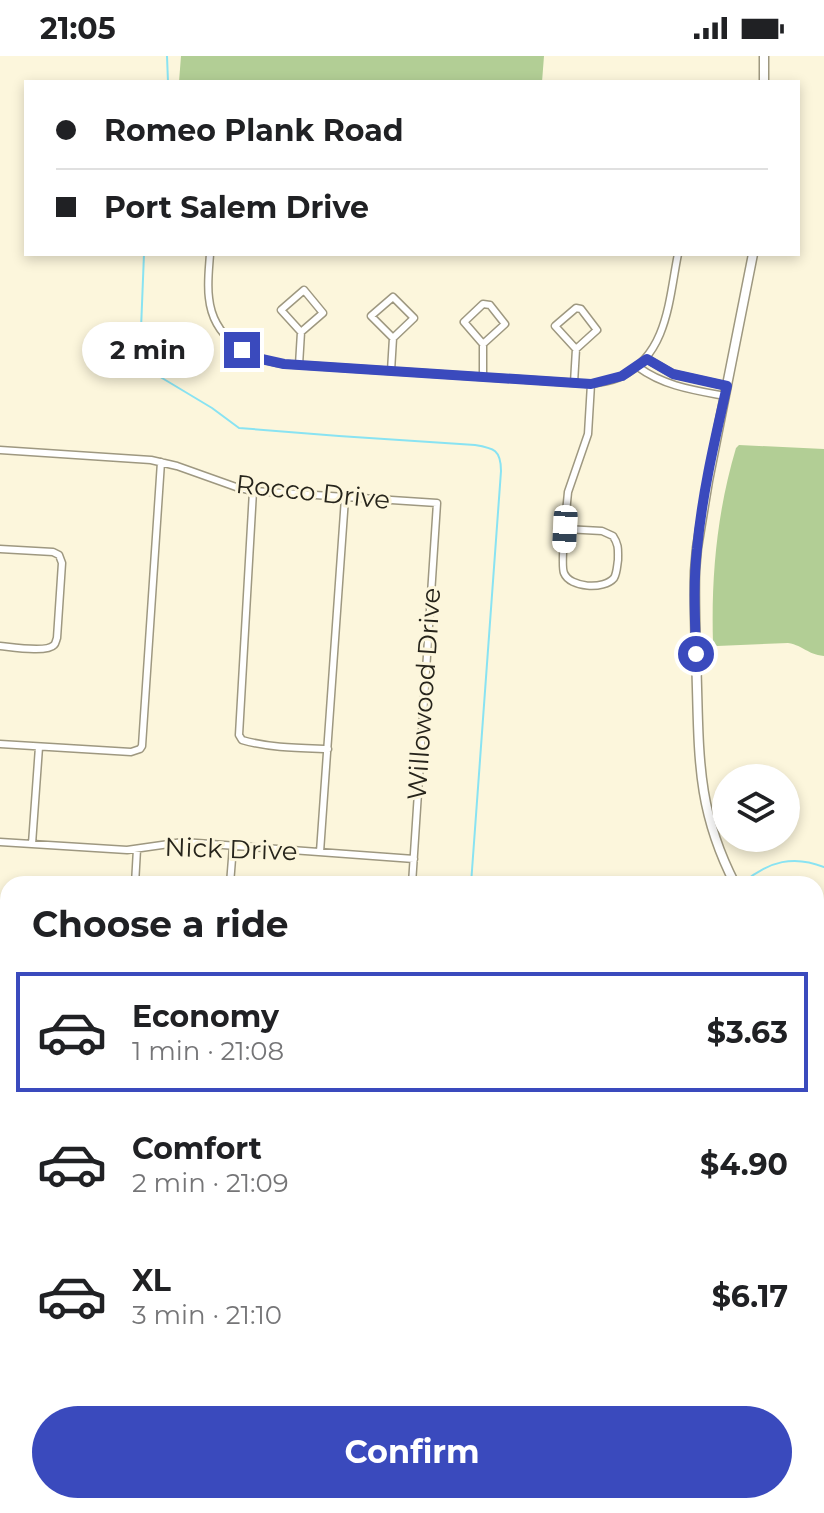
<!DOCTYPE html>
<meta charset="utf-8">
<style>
:root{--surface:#fff;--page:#f6f6f6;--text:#202124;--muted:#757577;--line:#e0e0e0;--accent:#3a4abd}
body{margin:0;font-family:Montserrat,sans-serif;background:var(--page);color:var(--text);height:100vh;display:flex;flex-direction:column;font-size:30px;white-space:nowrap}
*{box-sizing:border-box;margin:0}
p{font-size:26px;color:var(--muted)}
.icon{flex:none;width:44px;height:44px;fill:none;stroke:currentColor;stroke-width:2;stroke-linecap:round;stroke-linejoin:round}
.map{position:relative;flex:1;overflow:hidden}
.sheet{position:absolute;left:0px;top:820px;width:824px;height:638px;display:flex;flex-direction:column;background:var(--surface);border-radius:24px 24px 0 0;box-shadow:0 4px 12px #0003}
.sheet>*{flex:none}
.top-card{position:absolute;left:24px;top:24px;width:776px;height:176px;border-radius:0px;box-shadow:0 4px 12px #0003;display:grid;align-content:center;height:176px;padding:0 32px;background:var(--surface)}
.fabs{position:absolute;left:712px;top:708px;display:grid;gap:16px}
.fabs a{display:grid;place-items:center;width:88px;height:88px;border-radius:50%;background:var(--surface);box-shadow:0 4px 12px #0003;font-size:40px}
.end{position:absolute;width:36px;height:36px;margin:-18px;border:10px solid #3a4abd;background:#fff;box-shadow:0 0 0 4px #fff}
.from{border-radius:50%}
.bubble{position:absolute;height:56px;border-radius:28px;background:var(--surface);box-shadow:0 4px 12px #0003;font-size:26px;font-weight:700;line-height:56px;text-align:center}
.car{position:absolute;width:24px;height:48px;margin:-24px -12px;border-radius:10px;box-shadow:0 0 6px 2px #0007;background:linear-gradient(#fff 24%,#345 0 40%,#fff 0 76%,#345 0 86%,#fff 0)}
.top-card b{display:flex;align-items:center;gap:28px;height:76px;font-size:30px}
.top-card b+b{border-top:2px solid var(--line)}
.top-card i{width:20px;height:20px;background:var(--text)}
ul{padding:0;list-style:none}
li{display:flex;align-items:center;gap:24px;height:120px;margin:0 16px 12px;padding:0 16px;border:4px solid transparent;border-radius:0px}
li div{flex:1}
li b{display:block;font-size:30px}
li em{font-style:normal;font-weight:700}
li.current{border-color:var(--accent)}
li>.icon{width:72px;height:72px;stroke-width:1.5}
h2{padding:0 32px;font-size:36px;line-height:96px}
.primary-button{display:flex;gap:16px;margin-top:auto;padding:16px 32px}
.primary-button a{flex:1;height:92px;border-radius:48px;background:var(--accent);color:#fff;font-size:32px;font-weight:700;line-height:92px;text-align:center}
.status{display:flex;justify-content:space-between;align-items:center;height:56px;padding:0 40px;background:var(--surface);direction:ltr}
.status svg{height:22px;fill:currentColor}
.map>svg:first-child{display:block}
</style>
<div class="status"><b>21:05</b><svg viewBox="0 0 49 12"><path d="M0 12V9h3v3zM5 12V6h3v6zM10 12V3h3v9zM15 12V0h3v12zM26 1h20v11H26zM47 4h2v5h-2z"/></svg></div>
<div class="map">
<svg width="824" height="1457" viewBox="0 0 824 1457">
<rect width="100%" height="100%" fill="#fcf6dc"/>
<path fill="#f2e6d1" d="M816 1230H824V1288L816 1287Z"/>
<path fill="#b2ce95" d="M181 0H544L542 26H179Z
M739 389 824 393V600C806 598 805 590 788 587L717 590 713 587C711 520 717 456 736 392Z"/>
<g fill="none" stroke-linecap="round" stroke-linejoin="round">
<path stroke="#89e3f2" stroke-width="2" d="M167 0 168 26
M144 198 140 298 142 306 147 313 212 352 239 372 339 380 475 389C494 392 501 394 501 415L471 828
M744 826C769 805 794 799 824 811"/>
<g stroke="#9e9880" stroke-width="9">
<path id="street" d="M210 198C209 213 207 228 209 242 213 282 248 303 284 308L591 328C601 326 613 325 622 320 668 298 669 242 678 198
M647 303 673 318 727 330
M299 309 301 276 281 254 304 234 323 257 301 276
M638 311C664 330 693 334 725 340
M391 315 393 282 371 260 393 241 414 262 393 282
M483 321V288L464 266 483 248 490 249 505 268 483 288
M574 327 576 293 555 270 576 252 581 253 597 274 576 293
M0 394 151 404 177 410 236 431 253 435 437 447 412 828
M253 435 239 679 242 684C270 692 299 692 328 693
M565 473 602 475 613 480C619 489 618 494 618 504 617 510 617 517 614 522 604 534 570 532 564 517 560 508 567 448 568 436L588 378 591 328
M0 493 53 496 59 499 62 507 57 582C56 584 56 587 54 589 47 597 11 591 0 590
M0 688 131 696 140 693 142 690 161 406
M0 786 127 794 183 786 414 803
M32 788 39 691
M320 796 345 442
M135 828 137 793
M230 828 233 790
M8 951 6 973 8 978
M0 1081H8
M0 1312H8
M421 1450 493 1455
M678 1450 679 1457
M89 1457 90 1450
M400 1457V1450
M585 1457V1450"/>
</g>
<g stroke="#9e9880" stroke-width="11">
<path id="secondary" d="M764 0V26
M735 828C699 758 699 708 697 632 696 593 694 554 695 515L697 492 708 425 753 198
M816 928 824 937
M0 1155H8
M816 1212 824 1213"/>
</g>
<use href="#street" stroke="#fff" stroke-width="6"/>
<use href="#secondary" stroke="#fff" stroke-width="8"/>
</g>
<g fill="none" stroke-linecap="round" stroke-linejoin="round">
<path stroke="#3a4abd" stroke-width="10" d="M242 294 257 302 284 308 591 328 622 320 647 303 673 318 727 330C715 383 702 438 697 493 693 528 695 563 696 598"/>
</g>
<g text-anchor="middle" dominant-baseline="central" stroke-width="6" stroke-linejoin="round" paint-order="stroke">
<g font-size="26" fill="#26241b" stroke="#fcf6dc">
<text transform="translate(313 436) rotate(6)">Rocco Drive</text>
<text transform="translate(424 638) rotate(-86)">Willowood Drive</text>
<text transform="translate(231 793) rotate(2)">Nick Drive</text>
</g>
</g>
</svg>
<div class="fabs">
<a><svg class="icon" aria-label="layers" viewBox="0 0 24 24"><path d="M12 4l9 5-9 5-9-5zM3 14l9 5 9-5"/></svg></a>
</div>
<i class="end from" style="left:696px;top:598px"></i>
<i class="end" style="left:242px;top:294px"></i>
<div class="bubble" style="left:82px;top:266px;width:132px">2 min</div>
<i class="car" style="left:565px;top:473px;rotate:183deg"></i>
<div class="top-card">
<b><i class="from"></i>Romeo Plank Road</b>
<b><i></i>Port Salem Drive</b>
</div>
<section class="sheet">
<h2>Choose a ride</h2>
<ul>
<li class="current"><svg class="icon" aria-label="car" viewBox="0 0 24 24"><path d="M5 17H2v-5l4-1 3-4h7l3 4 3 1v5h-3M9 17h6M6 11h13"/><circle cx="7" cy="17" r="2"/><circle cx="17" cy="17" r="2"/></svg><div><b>Economy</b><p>1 min · 21:08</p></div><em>$3.63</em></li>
<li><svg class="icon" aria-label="car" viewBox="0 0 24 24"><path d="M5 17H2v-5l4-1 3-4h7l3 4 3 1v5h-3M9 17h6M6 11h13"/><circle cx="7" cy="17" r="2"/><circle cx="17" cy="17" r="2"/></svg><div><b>Comfort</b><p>2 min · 21:09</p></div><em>$4.90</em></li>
<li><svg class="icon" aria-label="car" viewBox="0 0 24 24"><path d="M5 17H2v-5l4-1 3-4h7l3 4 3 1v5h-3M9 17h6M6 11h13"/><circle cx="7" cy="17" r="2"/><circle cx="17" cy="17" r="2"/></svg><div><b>XL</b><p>3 min · 21:10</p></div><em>$6.17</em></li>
</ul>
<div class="primary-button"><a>Confirm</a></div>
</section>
</div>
